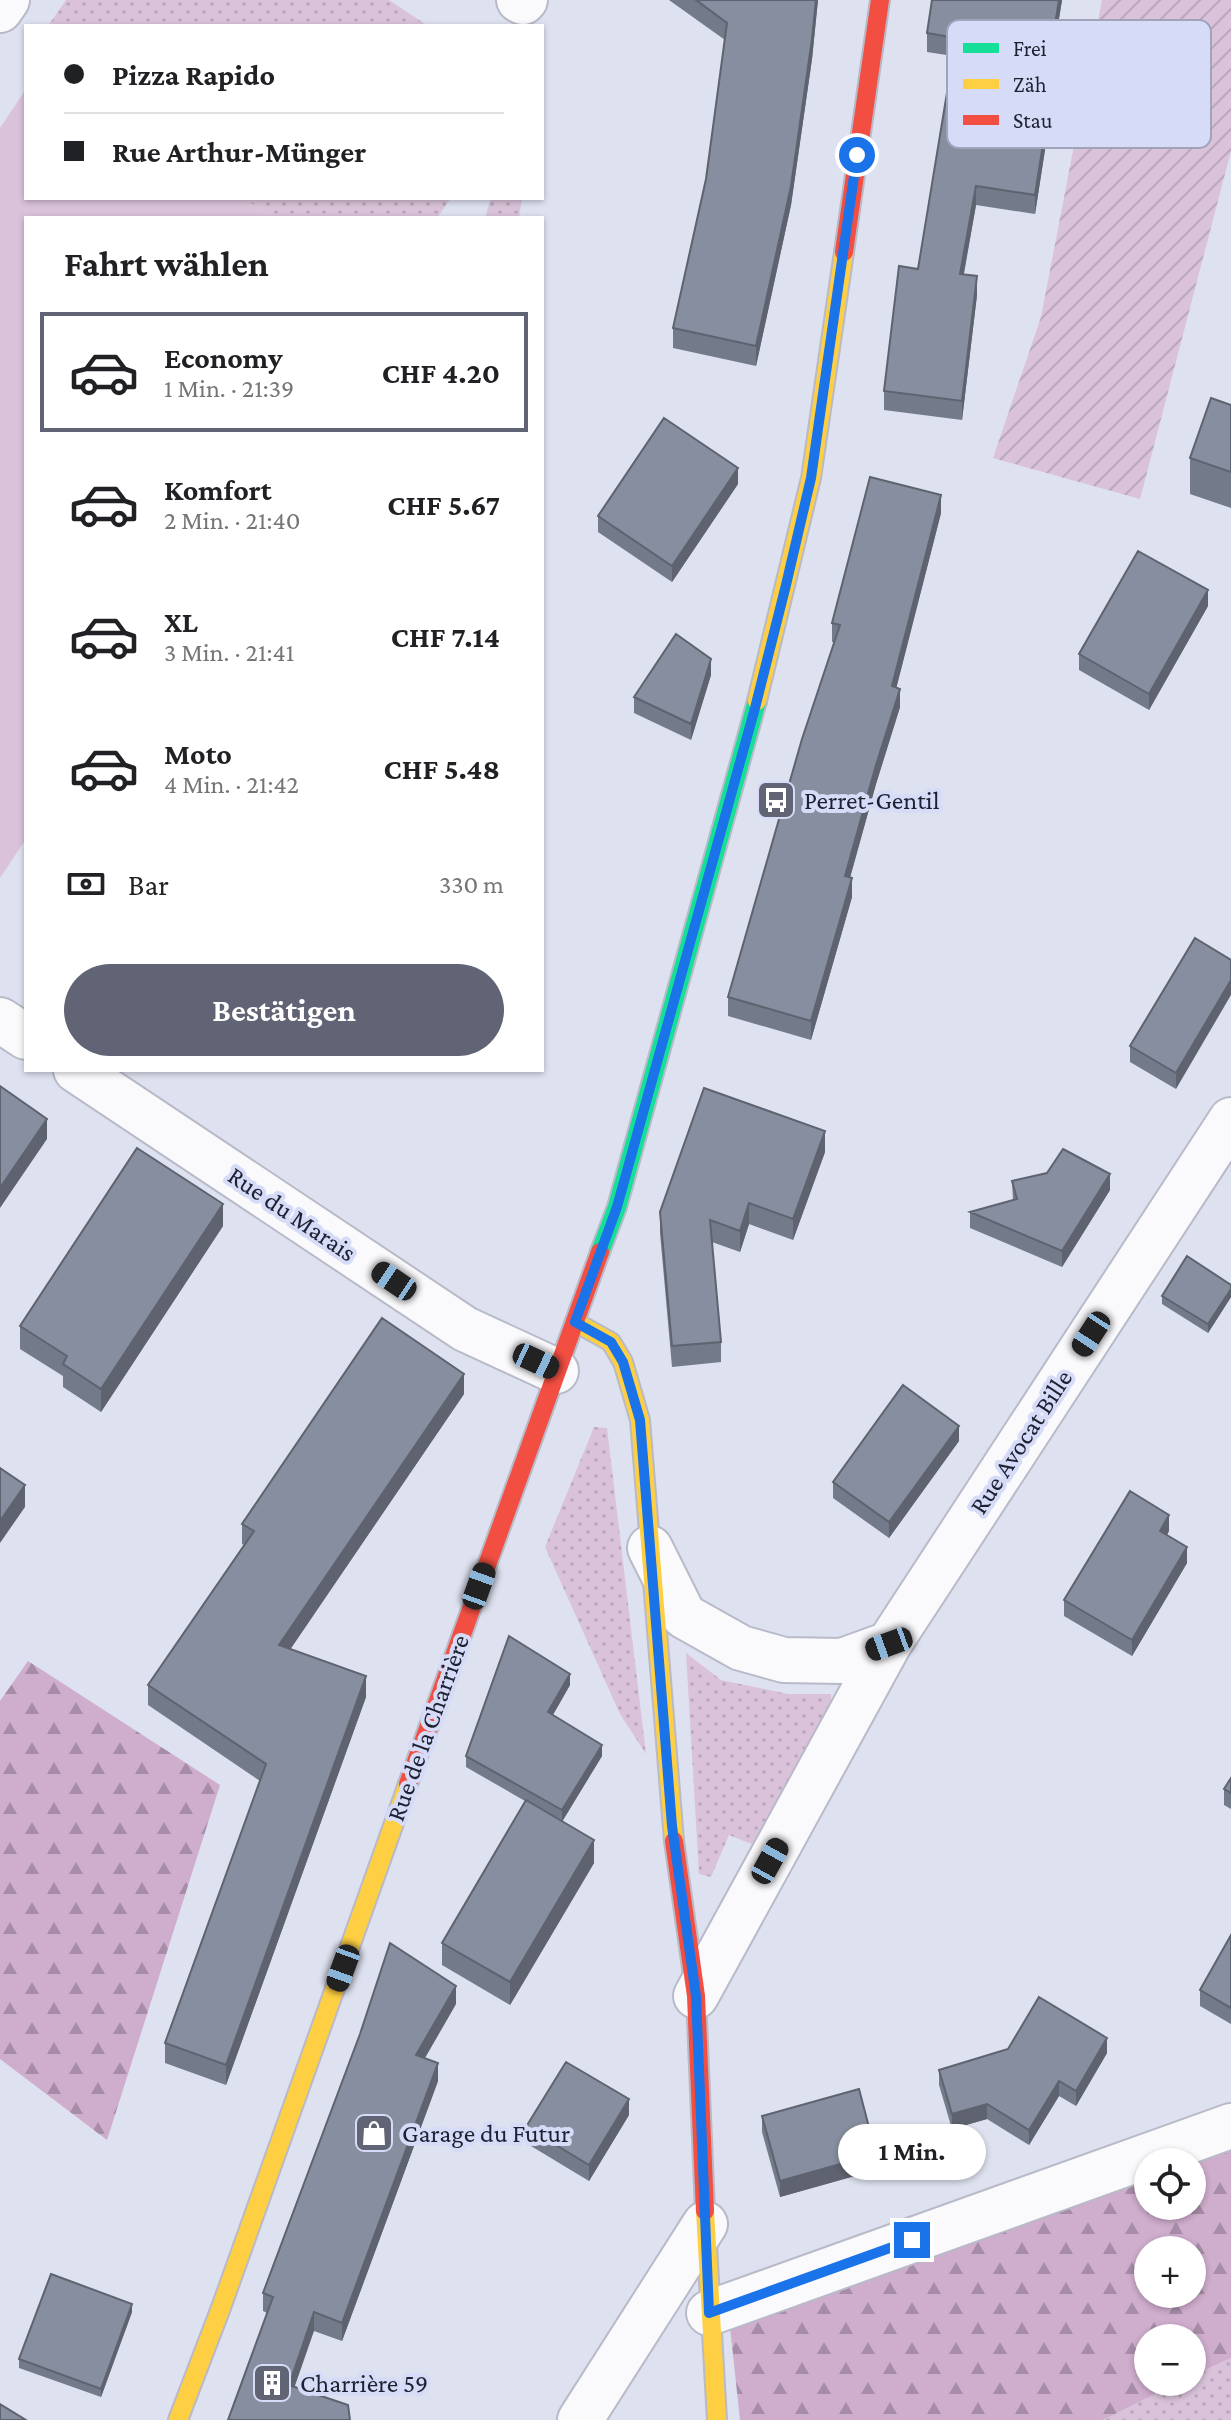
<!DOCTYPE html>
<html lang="de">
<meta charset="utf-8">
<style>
:root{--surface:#fff;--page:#f2f2f2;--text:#202124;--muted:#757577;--line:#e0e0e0;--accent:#616474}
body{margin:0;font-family:"Crimson Pro",serif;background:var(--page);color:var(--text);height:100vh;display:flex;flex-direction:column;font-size:30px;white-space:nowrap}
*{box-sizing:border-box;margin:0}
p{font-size:26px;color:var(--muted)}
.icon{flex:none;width:44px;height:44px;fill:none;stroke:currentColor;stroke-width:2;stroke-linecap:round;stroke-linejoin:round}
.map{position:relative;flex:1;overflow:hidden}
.panel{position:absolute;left:24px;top:216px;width:520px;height:856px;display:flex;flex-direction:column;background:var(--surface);border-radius:0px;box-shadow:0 2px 6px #0004}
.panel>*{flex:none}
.hud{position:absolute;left:24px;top:24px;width:520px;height:176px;border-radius:0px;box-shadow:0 2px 6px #0004;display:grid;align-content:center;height:176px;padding:0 40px;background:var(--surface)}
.controls{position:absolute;left:1134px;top:2148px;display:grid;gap:16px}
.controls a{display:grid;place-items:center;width:72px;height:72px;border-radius:50%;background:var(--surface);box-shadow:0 2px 6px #0004;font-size:40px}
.end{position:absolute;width:36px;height:36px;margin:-18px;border:10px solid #1a73e8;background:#fff;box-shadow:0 0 0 4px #fff}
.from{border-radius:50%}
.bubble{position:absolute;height:56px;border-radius:28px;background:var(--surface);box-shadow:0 2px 6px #0004;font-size:26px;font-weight:700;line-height:56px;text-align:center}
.car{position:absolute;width:24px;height:48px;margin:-24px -12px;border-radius:10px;box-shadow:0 0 6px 2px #0007;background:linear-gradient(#222 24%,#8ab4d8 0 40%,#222 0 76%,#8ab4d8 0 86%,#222 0)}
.hud b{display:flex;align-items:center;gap:28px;height:76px;font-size:30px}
.hud b+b{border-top:2px solid var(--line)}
.hud i{width:20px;height:20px;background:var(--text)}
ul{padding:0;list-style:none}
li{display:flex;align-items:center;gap:24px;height:120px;margin:0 16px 12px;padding:0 24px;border:4px solid transparent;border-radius:0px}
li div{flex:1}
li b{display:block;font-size:30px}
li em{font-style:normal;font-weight:700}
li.current{border-color:var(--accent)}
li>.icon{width:72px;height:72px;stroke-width:1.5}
h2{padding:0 40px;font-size:36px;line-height:96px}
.pay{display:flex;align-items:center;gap:20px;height:88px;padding:0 40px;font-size:30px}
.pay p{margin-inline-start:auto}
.primary-button{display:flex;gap:16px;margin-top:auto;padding:16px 40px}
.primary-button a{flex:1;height:92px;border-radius:48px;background:var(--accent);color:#fff;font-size:32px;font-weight:700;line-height:92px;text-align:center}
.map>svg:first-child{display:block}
</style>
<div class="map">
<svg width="1231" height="2420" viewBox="0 0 1231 2420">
<defs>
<pattern id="grass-dots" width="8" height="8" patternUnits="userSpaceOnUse" patternTransform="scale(2)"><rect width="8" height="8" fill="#dac3da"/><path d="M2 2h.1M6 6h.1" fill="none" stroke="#bba7bc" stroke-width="1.8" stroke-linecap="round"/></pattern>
<pattern id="forest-firs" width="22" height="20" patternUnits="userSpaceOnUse" patternTransform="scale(2)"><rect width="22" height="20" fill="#cfadcd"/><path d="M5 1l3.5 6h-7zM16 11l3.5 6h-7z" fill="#a78ca7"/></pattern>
<pattern id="garden-furrows" width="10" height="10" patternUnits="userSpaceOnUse" patternTransform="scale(2)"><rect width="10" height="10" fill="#dac3da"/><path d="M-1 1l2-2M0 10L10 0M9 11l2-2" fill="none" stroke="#bba7bc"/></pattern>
</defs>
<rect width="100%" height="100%" fill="#dee1ef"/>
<path fill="url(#grass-dots)" d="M66 0H389L428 26H48Z
M243 198H451L437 218H274Z
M491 198H522L519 218H485Z
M594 1427 607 1428 646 1754 620 1714 545 1547Z
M686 1653 721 1680 788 1694H831L832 1714 754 1845 729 1835 711 1877 699 1874Z
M1231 2358V2420H1103L1179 2382H1192V2376Z"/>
<path fill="url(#forest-firs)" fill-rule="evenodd" d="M28 1661 220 1785 107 2140 0 2059V1701Z
M1231 2148V2358L1192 2376V2338H1148V2382H1179L1103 2420H740L730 2327 1148 2178V2206H1192V2162ZM1148 2250H1192V2294H1148Z"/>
<path fill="url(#garden-furrows)" d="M1102 0H1231V151L1140 499 993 458 1041 317Z"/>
<path fill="#dac3da" d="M26 89V198H243L274 218H26V839L0 878V128Z"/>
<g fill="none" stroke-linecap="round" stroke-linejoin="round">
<g stroke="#b8bac8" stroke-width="48">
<path id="street" d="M519 0 523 2 525 0
M0 10 7 0
M0 1020 26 1037
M76 1070 465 1329 556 1371
M650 1548 684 1616 741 1648 784 1660 842 1661 889 1644
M696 1996 889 1644 1231 1120
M709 2313 1231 2126
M580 2420 705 2224"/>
</g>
<g stroke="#b8bac8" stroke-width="22">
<path id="fast" d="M600 1252 617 1207 757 701"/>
</g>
<g stroke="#b8bac8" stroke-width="22">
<path id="slow" d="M757 701 811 478 844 252
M575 1322 611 1342 623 1362 640 1420 674 1841
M705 2211 717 2420
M178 2420 222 2305 408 1784"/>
</g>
<g stroke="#b8bac8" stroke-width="22">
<path id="jam" d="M844 252 880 0
M408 1784 600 1252
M674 1841 696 1996 705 2211"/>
</g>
<use href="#street" stroke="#fafafd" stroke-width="44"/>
<use href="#fast" stroke="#16e098" stroke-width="18"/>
<use href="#slow" stroke="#ffcf43" stroke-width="18"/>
<use href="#jam" stroke="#f24e42" stroke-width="18"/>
</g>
<path fill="#737a89" d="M669 0H818L812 59 791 205 756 366 673 348V328L706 179 725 40Z
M932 0H1062L1043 118 1047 137 1035 214 976 205 964 274 977 295 962 420 884 410V391L918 269 953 56 927 52V33Z
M1231 405V508L1190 494V458Z
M738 484 672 582 598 532V516Z
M941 513 896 688 900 707 876 784 850 878 852 897 811 1040 728 1016V997L834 642H832V623Z
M1208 606 1149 710 1079 670V654Z
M711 675 691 740 634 713V697Z
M1195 938 1176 1089 1130 1062V1046Z
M825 1152 793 1240 749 1224 740 1252 712 1242 721 1342V1362L672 1367 660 1233V1212Z
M1012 1181 1110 1190 1062 1267 970 1228V1212L1013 1200Z
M223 1226 101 1412 63 1387V1376L20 1349V1326Z
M1231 1285V1297L1208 1333 1162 1304V1296Z
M464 1394 290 1649 366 1697 226 2085 165 2063V2043L260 1781 148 1705V1685L244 1545 242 1544V1524Z
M959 1441 889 1538 833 1498V1482Z
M1169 1531 1167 1535 1187 1563 1132 1656 1064 1616V1600Z
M570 1685 553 1715 602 1756 562 1821 594 1863 510 2005 442 1965V1943L525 1801 466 1767V1756Z
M1231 1778V1809L1224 1805V1789Z
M1231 1935V2024L1200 2006V1990Z
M456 2004 425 2058 438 2081 342 2341 314 2331 228 2420 267 2313 263 2311V2293Z
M1107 2053 1076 2106 1059 2096 1029 2145 987 2119 952 2129 939 2085V2070Z
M629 2115 589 2181 526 2143V2127Z
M762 2116 876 2170 780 2197 762 2132Z
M132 2312 101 2397 19 2368V2359Z"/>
<path fill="#5e636f" d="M816 0H818L812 59 791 205 756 366V346Z
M1059 0H1062L1040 136V117Z
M1047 118V137L1035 214V195Z
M976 186V205L960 293V274Z
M977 276V295L962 420V401Z
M738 468V484L672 582V566Z
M941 495V513L892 705V686Z
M1208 590V606L1149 710V694Z
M711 659V675L691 740V724Z
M900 689V707L876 784 845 895V876L876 765Z
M852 878V897L811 1040V1021Z
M1231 980V995L1176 1089V1073Z
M47 1119V1139L0 1208V1188Z
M825 1131V1152L793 1240V1219Z
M1110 1174V1190L1062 1267V1251Z
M749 1203V1224L740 1252V1231Z
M223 1204V1226L101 1412V1389Z
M1231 1289V1297L1208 1333V1324Z
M464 1374V1394L279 1666V1645Z
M959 1426V1441L889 1538V1522Z
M25 1485V1507L0 1543V1521Z
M1169 1515V1531L1160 1547V1531Z
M1187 1547V1563L1132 1656V1640Z
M570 1674V1685L548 1723V1712Z
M366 1676V1697L226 2085V2065Z
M602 1745V1756L562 1822V1810Z
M594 1840V1863L510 2005V1982Z
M456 1986V2004L416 2073V2055Z
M1107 2038V2053L1076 2106V2091Z
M438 2063V2081L342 2341V2323Z
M1059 2081V2096L1029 2145V2130Z
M629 2099V2115L589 2181V2165Z
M987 2104V2119L952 2129V2114Z
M876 2154V2170L780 2197V2181Z
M132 2304V2312L101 2397V2389Z
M314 2312V2331L289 2403V2385Z"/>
<path fill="#868e9f" stroke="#5e636f" stroke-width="2" d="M696 0H816L812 39 791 186 756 346 673 328 706 179 727 23Z
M932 0H1059L1040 117 1047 118 1035 195 976 186 960 274 977 276 962 401 884 391 899 266 918 269 956 38 927 33Z
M1211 398 1231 405V472L1190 458Z
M664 418 738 468 672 566 598 516Z
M870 477 941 495 892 686 900 689 876 765 845 876 852 878 811 1021 728 997 802 739 840 625 832 623Z
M1138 551 1208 590 1149 694 1079 654Z
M676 634 711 659 691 724 634 697Z
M1195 938 1231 960V980L1176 1073 1130 1046Z
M0 1086 47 1119 0 1188Z
M704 1088 825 1131 793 1219 749 1203 740 1231 710 1220 721 1342 672 1346 660 1212Z
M137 1148 223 1204 101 1389 63 1364 67 1356 20 1326Z
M1063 1149 1110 1174 1062 1251 970 1212 1017 1199 1012 1181 1047 1173Z
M1187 1256 1231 1285V1289L1208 1324 1162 1296Z
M382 1318 464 1374 279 1645 366 1676 226 2065 165 2043 266 1764 148 1685 254 1531 242 1524Z
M903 1385 959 1426 889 1522 833 1482Z
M0 1468 25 1485 0 1521Z
M1130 1491 1169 1515 1160 1531 1187 1547 1132 1640 1064 1600Z
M509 1636 570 1674 548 1712 602 1745 562 1810 466 1756Z
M1231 1778V1793L1224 1789Z
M526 1800 594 1840 510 1982 442 1943Z
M1231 1935V2008L1200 1990Z
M390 1943 456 1986 416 2055 438 2063 342 2323 314 2312 289 2385 348 2405 350 2420H228L273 2297 263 2293 360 2034Z
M1039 1997 1107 2038 1076 2091 1059 2081 1029 2130 987 2104 952 2114 939 2070 1008 2049Z
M566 2062 629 2099 589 2165 526 2127Z
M859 2089 876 2154 780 2181 762 2116Z
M51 2274 132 2304 101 2389 19 2359Z
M0 2404 26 2420H0Z"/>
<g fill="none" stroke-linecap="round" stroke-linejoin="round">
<path stroke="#1a73e8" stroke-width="10" d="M857 155 811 478 786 585 755 708 617 1207 575 1322 611 1342 623 1362 640 1420 672 1826 696 1996 709 2313 912 2240"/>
</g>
<defs>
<g id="bus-square" transform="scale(2)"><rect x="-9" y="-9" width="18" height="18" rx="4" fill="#616474" stroke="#d6dcf7"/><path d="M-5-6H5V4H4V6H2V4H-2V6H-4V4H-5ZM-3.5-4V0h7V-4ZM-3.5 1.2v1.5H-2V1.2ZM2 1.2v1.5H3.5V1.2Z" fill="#fff"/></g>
<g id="shop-square" transform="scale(2)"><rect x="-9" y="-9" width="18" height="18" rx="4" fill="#616474" stroke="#d6dcf7"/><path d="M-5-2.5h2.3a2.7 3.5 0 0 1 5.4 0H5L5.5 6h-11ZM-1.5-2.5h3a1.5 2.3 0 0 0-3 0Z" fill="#fff"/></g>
<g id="building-square" transform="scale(2)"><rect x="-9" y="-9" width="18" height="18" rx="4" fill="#616474" stroke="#d6dcf7"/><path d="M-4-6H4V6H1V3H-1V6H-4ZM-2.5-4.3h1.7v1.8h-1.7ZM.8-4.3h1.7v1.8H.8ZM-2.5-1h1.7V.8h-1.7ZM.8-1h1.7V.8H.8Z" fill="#fff"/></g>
</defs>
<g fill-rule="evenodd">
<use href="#bus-square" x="776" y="800"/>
<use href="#shop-square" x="374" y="2133"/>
<use href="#building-square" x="272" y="2383"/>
</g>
<g text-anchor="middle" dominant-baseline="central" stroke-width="8" stroke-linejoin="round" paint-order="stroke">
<g font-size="26" fill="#1e2131" stroke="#d6dcf7" text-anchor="start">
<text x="804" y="800">Perret-Gentil</text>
<text x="402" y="2133">Garage du Futur</text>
<text x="300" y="2383">Charrière 59</text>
</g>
<g font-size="26" fill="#1e2131" stroke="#d6dcf7">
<text transform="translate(292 1214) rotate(34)">Rue du Marais</text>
<text transform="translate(1021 1442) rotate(-57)">Rue Avocat Bille</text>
<text transform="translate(428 1728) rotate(-70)">Rue de la Charrière</text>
</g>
</g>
<rect x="947" y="20" width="264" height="128" rx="12" fill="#d6dcf7" stroke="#9fa4bc" stroke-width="2"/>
<rect x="963" y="43" width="36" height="10" fill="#16e098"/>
<rect x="963" y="79" width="36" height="10" fill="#ffcf43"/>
<rect x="963" y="115" width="36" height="10" fill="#f24e42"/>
<g font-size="22" fill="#1e2131">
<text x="1013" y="56">Frei</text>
<text x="1013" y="92">Zäh</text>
<text x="1013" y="128">Stau</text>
</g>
</svg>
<div class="controls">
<a><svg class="icon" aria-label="locate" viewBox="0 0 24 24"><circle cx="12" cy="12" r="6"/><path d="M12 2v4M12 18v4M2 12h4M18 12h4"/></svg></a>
<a>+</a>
<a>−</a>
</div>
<i class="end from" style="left:857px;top:155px"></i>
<i class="end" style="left:912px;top:2240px"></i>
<div class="bubble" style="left:838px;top:2124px;width:148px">1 Min.</div>
<i class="car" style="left:394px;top:1281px;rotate:304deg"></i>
<i class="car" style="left:1091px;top:1334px;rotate:213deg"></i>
<i class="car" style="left:536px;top:1361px;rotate:115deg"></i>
<i class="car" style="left:479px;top:1586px;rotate:20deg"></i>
<i class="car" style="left:889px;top:1644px;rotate:250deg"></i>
<i class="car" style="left:770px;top:1861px;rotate:29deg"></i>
<i class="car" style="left:343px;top:1968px;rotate:200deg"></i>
<div class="hud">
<b><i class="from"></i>Pizza Rapido</b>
<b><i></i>Rue Arthur-Münger</b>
</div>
<section class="panel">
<h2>Fahrt wählen</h2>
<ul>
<li class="current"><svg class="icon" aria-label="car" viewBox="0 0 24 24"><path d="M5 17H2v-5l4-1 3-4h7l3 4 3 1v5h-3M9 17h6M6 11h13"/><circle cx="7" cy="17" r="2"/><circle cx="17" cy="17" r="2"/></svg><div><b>Economy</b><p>1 Min. · 21:39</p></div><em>CHF 4.20</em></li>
<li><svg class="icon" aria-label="car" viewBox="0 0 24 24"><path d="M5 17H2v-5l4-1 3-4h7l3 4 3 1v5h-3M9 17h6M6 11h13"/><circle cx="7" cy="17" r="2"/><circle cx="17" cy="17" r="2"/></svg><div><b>Komfort</b><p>2 Min. · 21:40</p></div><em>CHF 5.67</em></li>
<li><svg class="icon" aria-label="car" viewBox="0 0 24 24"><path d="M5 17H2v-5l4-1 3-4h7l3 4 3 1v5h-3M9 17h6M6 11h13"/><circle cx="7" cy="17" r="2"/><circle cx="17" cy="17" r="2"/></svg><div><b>XL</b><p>3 Min. · 21:41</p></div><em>CHF 7.14</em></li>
<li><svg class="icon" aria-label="car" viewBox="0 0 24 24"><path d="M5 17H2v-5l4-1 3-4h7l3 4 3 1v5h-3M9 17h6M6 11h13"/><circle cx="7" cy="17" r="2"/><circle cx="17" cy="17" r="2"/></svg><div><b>Moto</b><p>4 Min. · 21:42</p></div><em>CHF 5.48</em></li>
</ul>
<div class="pay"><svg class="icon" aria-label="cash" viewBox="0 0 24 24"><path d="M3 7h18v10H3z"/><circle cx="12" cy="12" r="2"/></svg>Bar<p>330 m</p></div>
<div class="primary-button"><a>Bestätigen</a></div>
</section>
</div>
